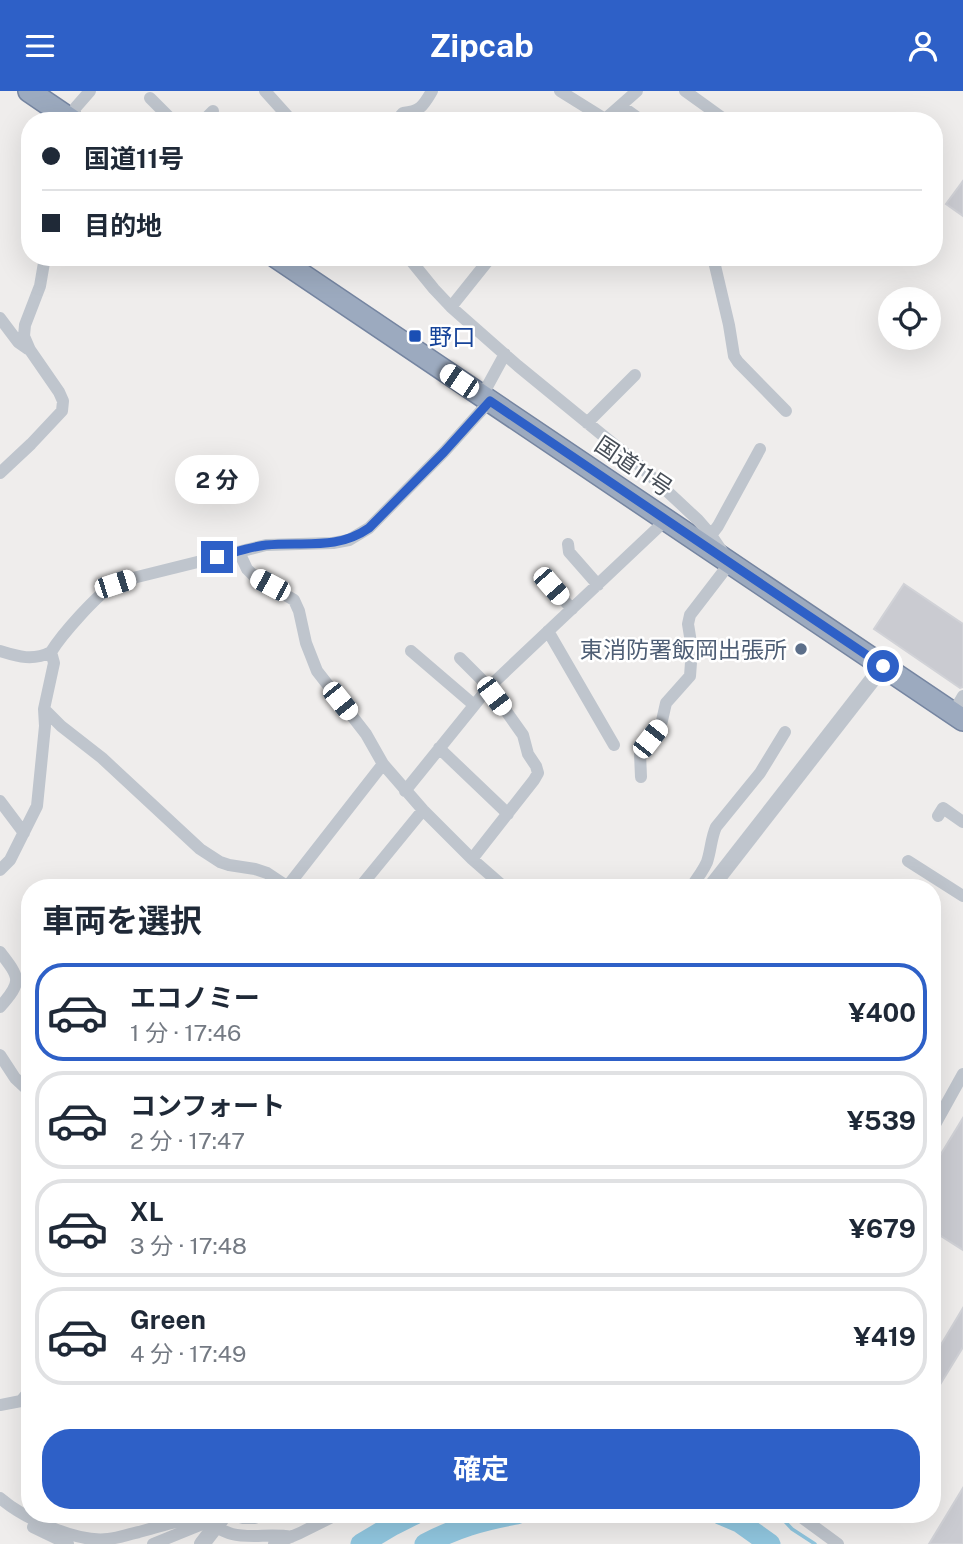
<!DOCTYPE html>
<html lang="ja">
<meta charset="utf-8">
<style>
:root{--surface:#fff;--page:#f2f2f3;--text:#1f2937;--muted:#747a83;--line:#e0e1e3;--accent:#2e60c7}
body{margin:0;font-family:"Public Sans","Noto Sans JP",sans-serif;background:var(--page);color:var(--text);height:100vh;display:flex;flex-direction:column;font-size:26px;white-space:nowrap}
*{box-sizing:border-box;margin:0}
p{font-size:23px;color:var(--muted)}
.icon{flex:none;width:38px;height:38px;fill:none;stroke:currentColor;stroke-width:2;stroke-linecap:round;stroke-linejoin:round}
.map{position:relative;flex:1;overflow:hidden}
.panel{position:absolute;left:21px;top:788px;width:920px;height:644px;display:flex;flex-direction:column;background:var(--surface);border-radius:28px;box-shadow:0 7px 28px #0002}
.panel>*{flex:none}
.hud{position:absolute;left:21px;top:21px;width:922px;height:154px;border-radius:28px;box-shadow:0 7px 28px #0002;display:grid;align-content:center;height:154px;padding:0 21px;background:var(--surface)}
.buttons{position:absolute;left:878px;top:196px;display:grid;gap:14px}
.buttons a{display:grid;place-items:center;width:63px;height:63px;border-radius:50%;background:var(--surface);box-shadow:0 7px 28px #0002;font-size:35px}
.end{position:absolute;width:32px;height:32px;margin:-16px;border:9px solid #2e60c7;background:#fff;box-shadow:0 0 0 4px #fff}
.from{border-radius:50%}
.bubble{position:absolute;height:49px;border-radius:24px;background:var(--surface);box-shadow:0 7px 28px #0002;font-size:23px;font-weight:700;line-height:49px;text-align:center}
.car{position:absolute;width:21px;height:42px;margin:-21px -10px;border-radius:9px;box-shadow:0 0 5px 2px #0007;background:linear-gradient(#fff 24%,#345 0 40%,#fff 0 76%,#345 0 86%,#fff 0)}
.hud b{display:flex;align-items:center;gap:24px;height:66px;font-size:26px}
.hud b+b{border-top:2px solid var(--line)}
.hud i{width:18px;height:18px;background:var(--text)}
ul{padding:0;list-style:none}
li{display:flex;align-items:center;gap:21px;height:98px;margin:0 14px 10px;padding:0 7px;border:4px solid var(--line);border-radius:28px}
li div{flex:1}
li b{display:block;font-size:26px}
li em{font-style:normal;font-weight:700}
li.active{border-color:var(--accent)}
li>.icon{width:63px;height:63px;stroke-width:1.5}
h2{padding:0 21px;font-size:32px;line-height:84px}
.cta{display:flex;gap:14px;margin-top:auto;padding:14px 21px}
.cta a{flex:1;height:80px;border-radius:28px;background:var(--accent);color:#fff;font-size:28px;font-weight:700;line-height:80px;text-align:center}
header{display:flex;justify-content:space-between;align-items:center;height:91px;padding:0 21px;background:var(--accent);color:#fff;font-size:32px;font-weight:700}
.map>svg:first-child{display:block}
</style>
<header><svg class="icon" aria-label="menu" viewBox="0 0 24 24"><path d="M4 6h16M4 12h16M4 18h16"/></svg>Zipcab<svg class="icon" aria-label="person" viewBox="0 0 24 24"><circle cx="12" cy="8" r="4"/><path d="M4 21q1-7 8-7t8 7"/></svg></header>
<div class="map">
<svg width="963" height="1453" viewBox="0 0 963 1453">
<rect width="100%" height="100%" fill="#efedec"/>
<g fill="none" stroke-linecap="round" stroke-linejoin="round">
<path stroke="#91c7e0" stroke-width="3.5" d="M778 1423 792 1438 815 1453"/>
<path stroke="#91c7e0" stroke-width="21" d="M720 1423 739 1431 770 1453
M361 1453 393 1434 415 1423
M425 1453C456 1437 482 1429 517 1423"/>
</g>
<path fill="#cacbd1" stroke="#d1d2d7" stroke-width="2" d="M963 90V125L946 113Z
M904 493 963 533V596L960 597 874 538Z
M963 1027V1159L933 1140V1076Z
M963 1217V1256L933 1305V1267Z
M963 1397V1453H929Z"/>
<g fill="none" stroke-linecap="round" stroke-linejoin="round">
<g stroke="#7585a1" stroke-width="24">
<path id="trunk" d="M29 0 73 30
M276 166 963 629"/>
</g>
<path stroke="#bfc5cd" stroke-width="12" d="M265 0 292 30
M560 0 605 28
M685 0 724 28
M150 7 173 30
M621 15 642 30
M70 30 76 16 90 0
M203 30 213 20
M396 30 403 22C421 20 423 15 432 0
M603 30 637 0
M408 166 434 198 451 216 518 275 639 374 698 429 711 444 730 472 690 524 688 533 692 558 690 585 666 612 661 634 640 662 641 686
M713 166 729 234 734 265 738 271 786 320
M451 216 491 166
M0 227 18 251 28 258
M482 305 505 263
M587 332 635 284
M0 382 31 353 62 320 63 310 59 301 30 259 24 245 25 234 40 195 45 166
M711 444 718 435 760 358
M568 453 569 461 598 494
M239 461 247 478 255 486 294 509 299 520 306 552 317 580 366 643 383 673 423 719 472 768 504 796
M551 495 572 518
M548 540 614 654
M0 560C19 566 33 570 51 561 62 543 96 505 113 494 118 491 124 490 129 488L266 454 333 452 349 449 369 437 444 361 490 310
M411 560 474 614
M460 567 489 596 523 644 528 663 536 675 538 682 534 689 472 768
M44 618 61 635 102 667 200 758 220 771 229 774 255 778 267 782 288 796
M953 622 963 605
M439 657 508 723
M405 700 489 596 666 429
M0 710 24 742
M938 725 943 717 963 731
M908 770 963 805
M0 779 10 769 37 715 45 635 44 618 54 572 51 561
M287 796 383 673
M360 796 423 719
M691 796C697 788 703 780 707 771 711 759 711 747 716 736L760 682 785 641
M0 861C20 887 23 890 0 916
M0 964 15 987 30 1001
M933 1037 963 983
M0 1314 21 1310 30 1299
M0 1407C23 1427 77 1452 108 1448 119 1447 129 1443 139 1441 152 1438 181 1428 192 1428 206 1429 218 1439 232 1443 251 1448 271 1442 291 1446
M229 1423 243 1427H255L259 1423
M797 1423 838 1453
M33 1436 68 1453
M153 1453 205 1432 211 1423
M274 1453 300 1442 338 1423"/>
<path stroke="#bfc5cd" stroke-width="16" d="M711 796 883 575"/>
<use href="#trunk" stroke="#9caabf" stroke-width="21"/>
<path stroke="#bfc5cd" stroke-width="16" d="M202 1453 225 1423"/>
</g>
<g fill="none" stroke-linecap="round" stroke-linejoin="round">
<path stroke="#2e60c7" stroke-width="9" d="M217 466C233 462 250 456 266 454 303 450 336 460 369 437L444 361 490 310 883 575"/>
</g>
<rect fill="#1a4fb4" stroke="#fff" stroke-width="2.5" x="408" y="238" width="14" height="14" rx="3.5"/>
<circle fill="#5c6f8a" stroke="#fff" stroke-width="2.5" cx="801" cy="558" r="7"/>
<g text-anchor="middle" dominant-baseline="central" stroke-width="5" stroke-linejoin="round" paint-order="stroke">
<g font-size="23" fill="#164399" stroke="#fff" text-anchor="start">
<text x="429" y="245">野口</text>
</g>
<g font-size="23" fill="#474e57" stroke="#fff">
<text transform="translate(634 375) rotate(34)">国道11号</text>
</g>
<g font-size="23" fill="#4e5e75" stroke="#fff" text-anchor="end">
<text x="787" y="558">東消防署飯岡出張所</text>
</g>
</g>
</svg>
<div class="buttons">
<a><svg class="icon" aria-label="locate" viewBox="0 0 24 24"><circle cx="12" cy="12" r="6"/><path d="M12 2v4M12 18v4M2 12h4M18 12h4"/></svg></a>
</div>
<i class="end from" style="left:883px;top:575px"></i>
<i class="end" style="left:217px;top:466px"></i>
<div class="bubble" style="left:175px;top:364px;width:84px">2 分</div>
<i class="car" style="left:459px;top:290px;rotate:304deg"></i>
<i class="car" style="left:115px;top:493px;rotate:72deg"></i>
<i class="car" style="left:270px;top:494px;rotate:298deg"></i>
<i class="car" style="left:551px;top:495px;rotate:139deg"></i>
<i class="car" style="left:494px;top:605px;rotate:143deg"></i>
<i class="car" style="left:340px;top:610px;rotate:141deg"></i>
<i class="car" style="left:650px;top:648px;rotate:38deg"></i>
<div class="hud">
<b><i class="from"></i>国道11号</b>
<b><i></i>目的地</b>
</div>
<section class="panel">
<h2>車両を選択</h2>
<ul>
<li class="active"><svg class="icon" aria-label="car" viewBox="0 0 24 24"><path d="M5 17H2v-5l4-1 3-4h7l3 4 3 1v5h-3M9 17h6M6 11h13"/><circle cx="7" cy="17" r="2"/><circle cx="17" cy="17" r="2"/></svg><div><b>エコノミー</b><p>1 分 · 17:46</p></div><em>¥400</em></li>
<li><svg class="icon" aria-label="car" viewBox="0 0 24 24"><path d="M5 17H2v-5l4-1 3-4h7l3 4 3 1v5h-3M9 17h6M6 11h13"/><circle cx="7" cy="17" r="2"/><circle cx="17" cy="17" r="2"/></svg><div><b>コンフォート</b><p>2 分 · 17:47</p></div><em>¥539</em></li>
<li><svg class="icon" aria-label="car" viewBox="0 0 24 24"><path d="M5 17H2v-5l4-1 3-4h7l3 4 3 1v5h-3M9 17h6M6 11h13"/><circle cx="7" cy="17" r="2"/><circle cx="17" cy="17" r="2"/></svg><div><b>XL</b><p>3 分 · 17:48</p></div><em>¥679</em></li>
<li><svg class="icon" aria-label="car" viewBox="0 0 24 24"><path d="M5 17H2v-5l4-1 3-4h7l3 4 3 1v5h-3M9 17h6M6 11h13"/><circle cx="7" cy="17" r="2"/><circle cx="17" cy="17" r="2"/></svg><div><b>Green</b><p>4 分 · 17:49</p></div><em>¥419</em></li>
</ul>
<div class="cta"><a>確定</a></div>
</section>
</div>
